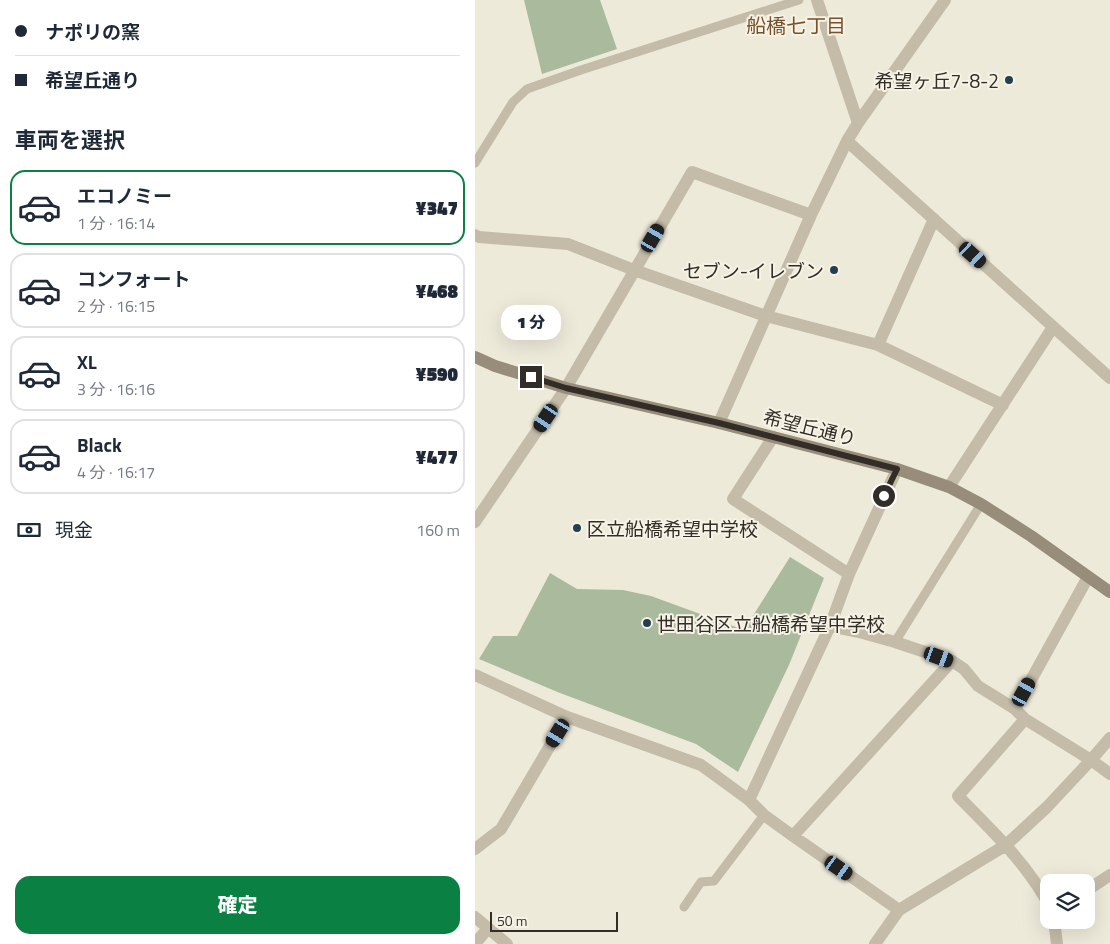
<!DOCTYPE html>
<html lang="ja">
<meta charset="utf-8">
<style>
:root{--surface:#fff;--page:#f6f6f7;--text:#1f2937;--muted:#747a83;--line:#e0e1e3;--accent:#0b8043}
body{margin:0;font-family:"Titillium Web","Noto Sans JP",sans-serif;background:var(--page);color:var(--text);height:100vh;display:flex;flex-direction:column;font-size:19px;white-space:nowrap}
*{box-sizing:border-box;margin:0}
p{font-size:16px;color:var(--muted)}
.icon{flex:none;width:28px;height:28px;fill:none;stroke:currentColor;stroke-width:2;stroke-linecap:round;stroke-linejoin:round}
.map{position:relative;flex:1;overflow:hidden}
.details{display:flex;flex-direction:column;background:var(--surface);width:475px}
.details>*{flex:none}
.banner{display:grid;align-content:center;height:110px;padding:0 15px;background:var(--surface)}
.fabs{position:absolute;left:565px;top:874px;display:grid;gap:10px}
.fabs a{display:grid;place-items:center;width:55px;height:55px;border-radius:10px;background:var(--surface);box-shadow:0 5px 20px #0002;font-size:25px}
.scale{position:absolute;left:15px;bottom:12px;width:128px;box-sizing:border-box;padding-left:5px;border:2px solid #322d27;border-top:0;font-size:14px;line-height:18px;white-space:nowrap;color:#322d27;-webkit-text-stroke:4px #f6f3e6;paint-order:stroke}
.end{position:absolute;width:22px;height:22px;margin:-11px;border:6px solid #322d27;background:#fff;box-shadow:0 0 0 2px #fff}
.from{border-radius:50%}
.bubble{position:absolute;height:35px;border-radius:15px;background:var(--surface);box-shadow:0 5px 20px #0002;font-size:16px;font-weight:800;line-height:35px;text-align:center}
.car{position:absolute;width:15px;height:30px;margin:-15px -8px;border-radius:6px;box-shadow:0 0 4px 1px #0007;background:linear-gradient(#222 24%,#8ab4d8 0 40%,#222 0 76%,#8ab4d8 0 86%,#222 0)}
.banner b{display:flex;align-items:center;gap:18px;height:48px;font-size:19px}
.banner b+b{border-top:1px solid var(--line)}
.banner i{width:12px;height:12px;background:var(--text)}
ul{padding:0;list-style:none}
li{display:flex;align-items:center;gap:15px;height:75px;margin:0 10px 8px;padding:0 5px;border:2px solid var(--line);border-radius:15px}
li div{flex:1}
li b{display:block;font-size:19px}
li em{font-style:normal;font-weight:800}
li.selected{border-color:var(--accent)}
li>.icon{width:45px;height:45px;stroke-width:1.5}
h2{padding:0 15px;font-size:22px;line-height:60px}
.pay{display:flex;align-items:center;gap:12px;height:55px;padding:0 15px;font-size:19px}
.pay p{margin-inline-start:auto}
.primary-button{display:flex;gap:10px;margin-top:auto;padding:10px 15px}
.primary-button a{flex:1;height:58px;border-radius:15px;background:var(--accent);color:#fff;font-size:20px;font-weight:800;line-height:58px;text-align:center}
main{display:flex;flex:1;min-height:0}
.map>svg:first-child{display:block}
</style>
<main>
<section class="details">
<div class="banner">
<b><i class="from"></i>ナポリの窯</b>
<b><i></i>希望丘通り</b>
</div>
<h2>車両を選択</h2>
<ul>
<li class="selected"><svg class="icon" aria-label="car" viewBox="0 0 24 24"><path d="M5 17H2v-5l4-1 3-4h7l3 4 3 1v5h-3M9 17h6M6 11h13"/><circle cx="7" cy="17" r="2"/><circle cx="17" cy="17" r="2"/></svg><div><b>エコノミー</b><p>1 分 · 16:14</p></div><em>¥347</em></li>
<li><svg class="icon" aria-label="car" viewBox="0 0 24 24"><path d="M5 17H2v-5l4-1 3-4h7l3 4 3 1v5h-3M9 17h6M6 11h13"/><circle cx="7" cy="17" r="2"/><circle cx="17" cy="17" r="2"/></svg><div><b>コンフォート</b><p>2 分 · 16:15</p></div><em>¥468</em></li>
<li><svg class="icon" aria-label="car" viewBox="0 0 24 24"><path d="M5 17H2v-5l4-1 3-4h7l3 4 3 1v5h-3M9 17h6M6 11h13"/><circle cx="7" cy="17" r="2"/><circle cx="17" cy="17" r="2"/></svg><div><b>XL</b><p>3 分 · 16:16</p></div><em>¥590</em></li>
<li><svg class="icon" aria-label="car" viewBox="0 0 24 24"><path d="M5 17H2v-5l4-1 3-4h7l3 4 3 1v5h-3M9 17h6M6 11h13"/><circle cx="7" cy="17" r="2"/><circle cx="17" cy="17" r="2"/></svg><div><b>Black</b><p>4 分 · 16:17</p></div><em>¥477</em></li>
</ul>
<div class="pay"><svg class="icon" aria-label="cash" viewBox="0 0 24 24"><path d="M3 7h18v10H3z"/><circle cx="12" cy="12" r="2"/></svg>現金<p>160 m</p></div>
<div class="primary-button"><a>確定</a></div>
</section>
<div class="map">
<svg width="635" height="944" viewBox="0 0 635 944">
<rect width="100%" height="100%" fill="#eeeada"/>
<path fill="#a9bb9c" d="M49 0H125L142 49 67 74Z
M315 557 349 578 314 665 263 772 221 744 85 693 4 659 18 636H42L75 573 102 589 148 590 176 596 269 630Z"/>
<g fill="none" stroke-linecap="round" stroke-linejoin="round">
<path stroke="#c4bca8" stroke-width="9" d="M0 163 38 102 52 89 106 70 324 0
M420 642 506 504
M209 907 226 882 239 881 289 815"/>
<path stroke="#c4bca8" stroke-width="12" d="M342 0 383 123
M372 141 635 378
M0 235 4 237 93 244 159 270 291 316 403 345 528 405
M403 345 459 219
M244 423 336 215 372 141 383 123 470 0
M298 437 258 499 374 574
M474 487 578 327
M0 522 91 388 217 172 336 215
M355 626 384 632 420 642 477 661 489 669 503 686 540 709 550 719 616 760 635 774
M0 675 92 717 226 765 274 800 289 815 318 836 424 910
M540 709 613 577
M550 719 483 796C516 830 551 862 574 905
M274 800 355 626 374 574 422 469
M318 836 477 661
M0 849 26 829 92 717
M611 891 635 875
M0 917 32 944
M579 920 582 944
M0 944 13 928
M400 944 424 910 531 845 572 807 616 760 635 738"/>
<path stroke="#988c7a" stroke-width="12" d="M0 357 20 366 91 388 244 423 422 469 474 487 506 504 556 536 635 592"/>
</g>
<g fill="none" stroke-linecap="round" stroke-linejoin="round">
<path stroke="#322d27" stroke-width="6" d="M56 377 91 388 244 423 422 469 409 496"/>
</g>
<g fill="#22404f" stroke="#f6f3e6" stroke-width="2">
<circle cx="534" cy="80" r="5"/>
<circle cx="359" cy="270" r="5"/>
<circle cx="102" cy="528" r="5"/>
<circle cx="172" cy="623" r="5"/>
</g>
<g text-anchor="middle" dominant-baseline="central" stroke-width="4" stroke-linejoin="round" paint-order="stroke">
<g font-size="19" fill="#322d27" stroke="#f6f3e6" text-anchor="end">
<text x="524" y="80">希望ヶ丘7-8-2</text>
<text x="349" y="270">セブン-イレブン</text>
<text x="112" y="528" text-anchor="start">区立船橋希望中学校</text>
<text x="182" y="623" text-anchor="start">世田谷区立船橋希望中学校</text>
</g>
<g font-size="19" fill="#322d27" stroke="#f6f3e6">
<text transform="translate(335 427) rotate(14)">希望丘通り</text>
</g>
<g font-size="20" fill="#78502a" stroke="#f6f3e6">
<text x="321" y="25">船橋七丁目</text>
</g>
</g>
</svg>
<div class="fabs">
<a><svg class="icon" aria-label="layers" viewBox="0 0 24 24"><path d="M12 4l9 5-9 5-9-5zM3 14l9 5 9-5"/></svg></a>
</div>
<div class="scale">50 m</div>
<i class="end from" style="left:409px;top:496px"></i>
<i class="end" style="left:56px;top:377px"></i>
<div class="bubble" style="left:26px;top:305px;width:60px">1 分</div>
<i class="car" style="left:178px;top:238px;rotate:30deg"></i>
<i class="car" style="left:498px;top:255px;rotate:132deg"></i>
<i class="car" style="left:71px;top:418px;rotate:214deg"></i>
<i class="car" style="left:464px;top:657px;rotate:110deg"></i>
<i class="car" style="left:549px;top:692px;rotate:29deg"></i>
<i class="car" style="left:83px;top:733px;rotate:211deg"></i>
<i class="car" style="left:364px;top:868px;rotate:125deg"></i>
</div>
</main>
